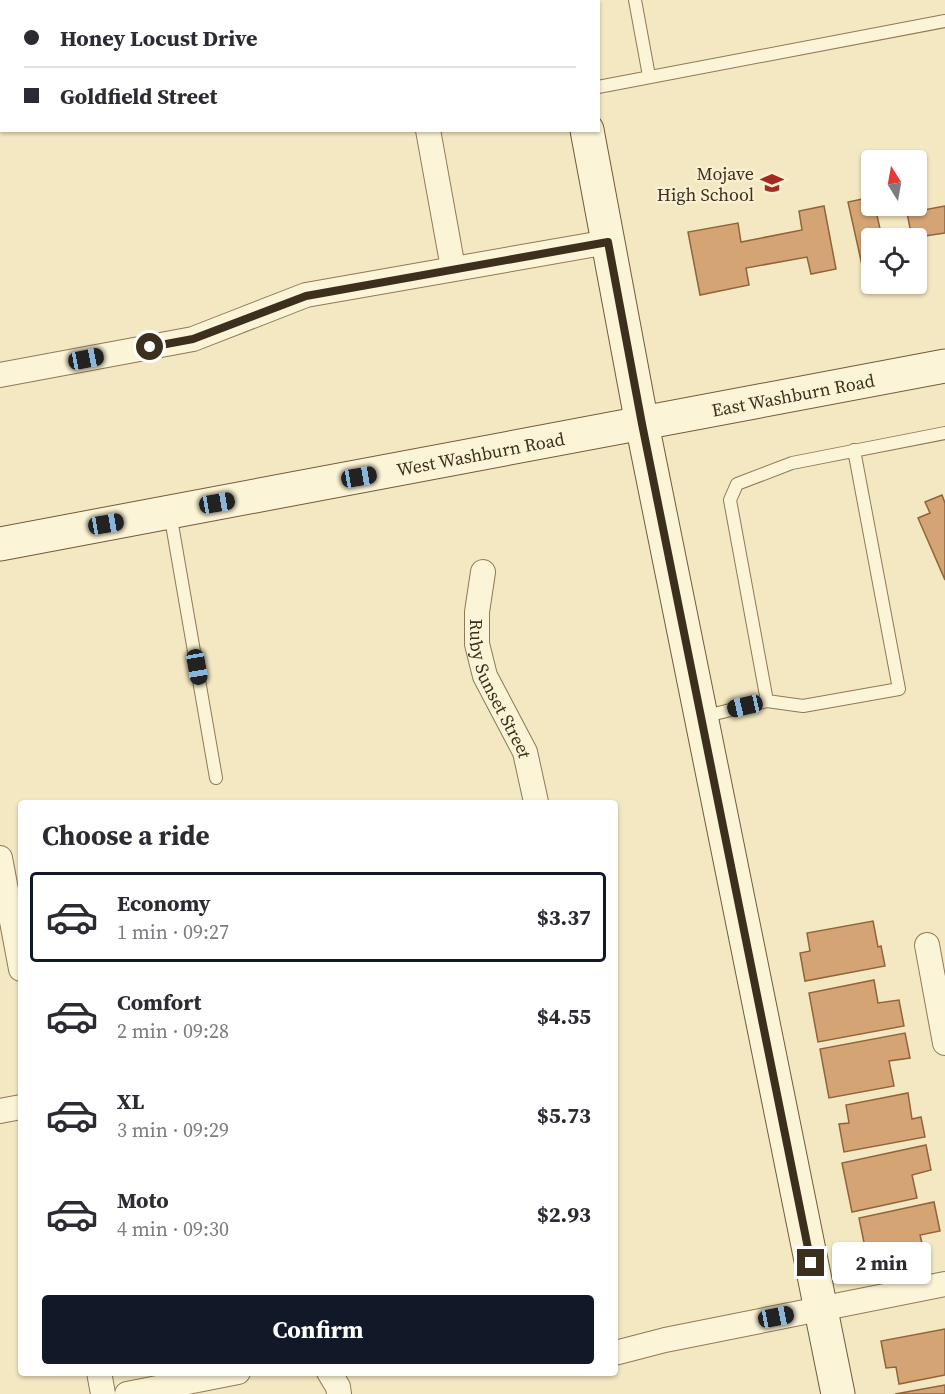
<!DOCTYPE html>
<meta charset="utf-8">
<style>
:root{--surface:#fff;--page:#f7f7f7;--text:#2b2b33;--muted:#7c7c81;--line:#e1e1e2;--accent:#111827}
body{margin:0;font-family:"Source Serif 4",serif;background:var(--page);color:var(--text);height:100vh;display:flex;flex-direction:column;font-size:22px;white-space:nowrap}
*{box-sizing:border-box;margin:0}
p{font-size:20px;color:var(--muted)}
.icon{flex:none;width:33px;height:33px;fill:none;stroke:currentColor;stroke-width:2;stroke-linecap:round;stroke-linejoin:round}
.map{position:relative;flex:1;overflow:hidden}
.details{position:absolute;left:18px;top:800px;width:600px;height:576px;display:flex;flex-direction:column;background:var(--surface);border-radius:6px;box-shadow:0 2px 4px #0004}
.details>*{flex:none}
.banner{position:absolute;left:0px;top:0px;width:600px;height:132px;box-shadow:0 2px 4px #0004;display:grid;align-content:center;height:132px;padding:0 24px;background:var(--surface)}
.needle{width:39px;rotate:349deg}
.fabs{position:absolute;left:861px;top:150px;display:grid;gap:12px}
.fabs a{display:grid;place-items:center;width:66px;height:66px;border-radius:6px;background:var(--surface);box-shadow:0 2px 4px #0004;font-size:30px}
.end{position:absolute;width:27px;height:27px;margin:-14px;border:8px solid #3d2f1d;background:#fff;box-shadow:0 0 0 3px #fff}
.from{border-radius:50%}
.bubble{position:absolute;height:42px;border-radius:6px;background:var(--surface);box-shadow:0 2px 4px #0004;font-size:20px;font-weight:700;line-height:42px;text-align:center}
.car{position:absolute;width:18px;height:36px;margin:-18px -9px;border-radius:8px;box-shadow:0 0 4px 2px #0007;background:linear-gradient(#222 24%,#8ab4d8 0 40%,#222 0 76%,#8ab4d8 0 86%,#222 0)}
.banner b{display:flex;align-items:center;gap:21px;height:57px;font-size:22px}
.banner b+b{border-top:2px solid var(--line)}
.banner i{width:15px;height:15px;background:var(--text)}
ul{padding:0;list-style:none}
li{display:flex;align-items:center;gap:18px;height:90px;margin:0 12px 9px;padding:0 12px;border:3px solid transparent;border-radius:6px}
li div{flex:1}
li b{display:block;font-size:22px}
li em{font-style:normal;font-weight:700}
li.on{border-color:var(--accent)}
li>.icon{width:54px;height:54px;stroke-width:1.5}
h2{padding:0 24px;font-size:27px;line-height:72px}
.action{display:flex;gap:12px;margin-top:auto;padding:12px 24px}
.action a{flex:1;height:69px;border-radius:6px;background:var(--accent);color:#fff;font-size:24px;font-weight:700;line-height:69px;text-align:center}
.map>svg:first-child{display:block}
</style>
<div class="map">
<svg width="945" height="1394" viewBox="0 0 945 1394">
<rect width="100%" height="100%" fill="#f3e8c2"/>
<path fill="#d5a474" stroke="#91643a" stroke-width="1.5" d="M872 197V206H875L882 238H872V263L862 265 848 202Z
M824 206 836 269 811 274 807 257 746 268 749 285 700 295 688 232 738 223 741 242 802 230 799 211Z
M945 206V233L912 238 907 213Z
M942 495 945 503V580L918 518 930 513 925 502Z
M873 921 878 947 881 946 885 966 805 981 800 953 810 951 807 933Z
M874 980 878 1003 899 1000 904 1026 818 1042 809 993Z
M905 1033 910 1058 889 1061 894 1086 829 1098 820 1049Z
M908 1093 912 1119 921 1117 925 1137 844 1152 839 1124 849 1123 846 1105Z
M926 1145 931 1170 912 1175 917 1198 852 1212 842 1163Z
M934 1202 940 1231 920 1235 925 1255 869 1267 859 1218Z
M945 1329V1375L899 1384 896 1367 886 1368 881 1341Z
M945 1385V1394H895Z"/>
<g fill="none" stroke-linecap="round" stroke-linejoin="round">
<g stroke="#8f7957" stroke-width="14">
<path id="lane" d="M635 0 649 76
M598 87 945 21
M170 513 216 778
M767 701 730 500 737 484 792 463 945 433
M702 717 767 701 803 706 899 689 854 450"/>
</g>
<g stroke="#8f7957" stroke-width="26">
<g id="street">
<path d="M141 0 142 2"/>
<path d="M404 0 405 2"/>
<path d="M428 130 453 268"/>
<path d="M0 375 193 339 306 295 608 242"/>
<path id="s1" d="M483 572 477 612V644L485 676 525 752 536 802"/>
<path d="M0 858 21 969"/>
<path d="M927 945 945 1043"/>
<path d="M0 1111 21 1107"/>
<path d="M615 1353 665 1340 945 1284"/>
<path d="M99 1372 103 1394"/>
<path d="M329 1372 338 1387 339 1394"/>
<path d="M127 1394 238 1372"/>
</g>
</g>
<g stroke="#715a3a" stroke-width="35">
<g id="secondary">
<path d="M562 0 563 2"/>
<path d="M587 130 642 424 838 1394"/>
<path id="s2" d="M0 544 945 366"/>
</g>
</g>
<use href="#lane" stroke="#fcf4d7" stroke-width="12"/>
<use href="#street" stroke="#fcf4d7" stroke-width="24"/>
<use href="#secondary" stroke="#fcf4d7" stroke-width="33"/>
</g>
<g fill="none" stroke-linecap="round" stroke-linejoin="round">
<path stroke="#3d2f1d" stroke-width="8" d="M150 347 193 339 306 296 608 242 642 424 811 1263"/>
</g>
<defs>
<g id="school-bare" transform="scale(1.8)"><path d="M0-5L7-2L0 1L-7-2ZM-4 1L0 2.5L4 1V4Q0 6-4 4Z" fill="#a42a21" stroke="#f9f1d3" stroke-width="2.5" paint-order="stroke"/></g>
</defs>
<g fill-rule="evenodd">
<use href="#school-bare" x="772" y="183"/>
</g>
<g text-anchor="middle" dominant-baseline="central" stroke-width="4.5" stroke-linejoin="round" paint-order="stroke">
<g font-size="18" fill="#3d2f1d" stroke="#f9f1d3" text-anchor="end">
<text x="754" y="173">Mojave<tspan x="754" dy="21">High School</tspan></text>
</g>
<g font-size="18" fill="#3d2f1d" stroke="#f9f1d3">
<text stroke="none"><textPath href="#s2" startOffset="807">East Washburn Road</textPath></text>
<text stroke="none"><textPath href="#s2" startOffset="489">West Washburn Road</textPath></text>
<text stroke="none"><textPath href="#s1" startOffset="122">Ruby Sunset Street</textPath></text>
</g>
</g>
</svg>
<div class="fabs">
<a><svg class="needle" viewBox="-14 -14 28 28"><path d="M0-13l5 13h-10z" fill="#e53935"/><path d="M0 13l5-13h-10z" fill="#7c7c81"/></svg></a>
<a><svg class="icon" aria-label="locate" viewBox="0 0 24 24"><circle cx="12" cy="12" r="6"/><path d="M12 2v4M12 18v4M2 12h4M18 12h4"/></svg></a>
</div>
<i class="end from" style="left:150px;top:347px"></i>
<i class="end" style="left:811px;top:1263px"></i>
<div class="bubble" style="left:832px;top:1242px;width:99px">2 min</div>
<i class="car" style="left:86px;top:359px;rotate:79deg"></i>
<i class="car" style="left:359px;top:477px;rotate:80deg"></i>
<i class="car" style="left:217px;top:503px;rotate:80deg"></i>
<i class="car" style="left:106px;top:524px;rotate:80deg"></i>
<i class="car" style="left:197px;top:667px;rotate:170deg"></i>
<i class="car" style="left:745px;top:706px;rotate:257deg"></i>
<i class="car" style="left:776px;top:1317px;rotate:79deg"></i>
<div class="banner">
<b><i class="from"></i>Honey Locust Drive</b>
<b><i></i>Goldfield Street</b>
</div>
<section class="details">
<h2>Choose a ride</h2>
<ul>
<li class="on"><svg class="icon" aria-label="car" viewBox="0 0 24 24"><path d="M5 17H2v-5l4-1 3-4h7l3 4 3 1v5h-3M9 17h6M6 11h13"/><circle cx="7" cy="17" r="2"/><circle cx="17" cy="17" r="2"/></svg><div><b>Economy</b><p>1 min · 09:27</p></div><em>$3.37</em></li>
<li><svg class="icon" aria-label="car" viewBox="0 0 24 24"><path d="M5 17H2v-5l4-1 3-4h7l3 4 3 1v5h-3M9 17h6M6 11h13"/><circle cx="7" cy="17" r="2"/><circle cx="17" cy="17" r="2"/></svg><div><b>Comfort</b><p>2 min · 09:28</p></div><em>$4.55</em></li>
<li><svg class="icon" aria-label="car" viewBox="0 0 24 24"><path d="M5 17H2v-5l4-1 3-4h7l3 4 3 1v5h-3M9 17h6M6 11h13"/><circle cx="7" cy="17" r="2"/><circle cx="17" cy="17" r="2"/></svg><div><b>XL</b><p>3 min · 09:29</p></div><em>$5.73</em></li>
<li><svg class="icon" aria-label="car" viewBox="0 0 24 24"><path d="M5 17H2v-5l4-1 3-4h7l3 4 3 1v5h-3M9 17h6M6 11h13"/><circle cx="7" cy="17" r="2"/><circle cx="17" cy="17" r="2"/></svg><div><b>Moto</b><p>4 min · 09:30</p></div><em>$2.93</em></li>
</ul>
<div class="action"><a>Confirm</a></div>
</section>
</div>
